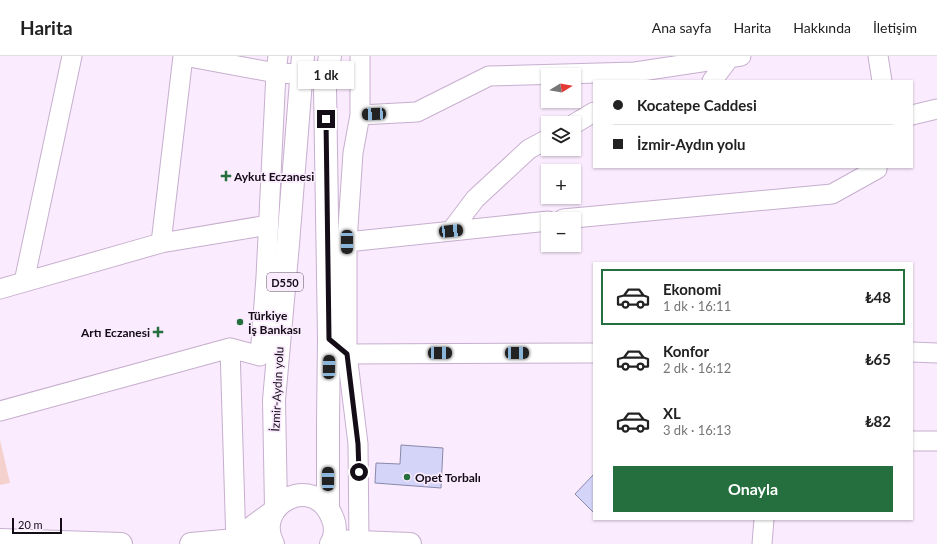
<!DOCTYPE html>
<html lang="tr">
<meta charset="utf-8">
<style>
:root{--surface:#fff;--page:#f2f2f2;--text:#222;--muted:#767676;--line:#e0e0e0;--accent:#246f3d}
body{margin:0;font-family:Lato,sans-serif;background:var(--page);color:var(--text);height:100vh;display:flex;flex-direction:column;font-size:15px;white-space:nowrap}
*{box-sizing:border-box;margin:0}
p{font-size:13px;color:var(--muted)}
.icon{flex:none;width:22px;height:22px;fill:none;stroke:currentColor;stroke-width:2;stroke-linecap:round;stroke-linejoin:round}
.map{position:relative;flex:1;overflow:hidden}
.side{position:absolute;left:593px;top:206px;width:320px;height:258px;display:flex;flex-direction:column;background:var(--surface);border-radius:0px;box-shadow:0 1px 3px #0004}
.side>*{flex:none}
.banner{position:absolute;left:593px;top:24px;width:320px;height:88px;border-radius:0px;box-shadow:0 1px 3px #0004;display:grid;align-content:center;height:88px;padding:0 20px;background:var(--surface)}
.needle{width:26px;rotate:79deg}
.fabs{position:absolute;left:541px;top:12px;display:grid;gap:8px}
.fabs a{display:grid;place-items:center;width:40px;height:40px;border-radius:0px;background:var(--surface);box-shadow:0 1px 3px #0004;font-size:20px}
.scale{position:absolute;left:12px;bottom:10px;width:50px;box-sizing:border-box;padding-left:4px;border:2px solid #140c16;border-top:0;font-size:11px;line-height:14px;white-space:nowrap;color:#140c16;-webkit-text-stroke:3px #faebfe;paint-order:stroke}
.end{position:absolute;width:18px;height:18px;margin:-9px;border:5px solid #140c16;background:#fff;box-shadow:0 0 0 2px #fff}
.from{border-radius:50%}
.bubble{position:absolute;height:28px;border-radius:0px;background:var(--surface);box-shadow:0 1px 3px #0004;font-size:13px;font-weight:700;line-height:28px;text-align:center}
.car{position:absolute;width:12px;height:24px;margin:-12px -6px;border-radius:5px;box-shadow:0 0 3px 1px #0007;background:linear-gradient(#222 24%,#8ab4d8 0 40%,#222 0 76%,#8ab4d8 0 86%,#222 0)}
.banner b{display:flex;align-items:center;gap:14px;height:38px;font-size:15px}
.banner b+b{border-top:1px solid var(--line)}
.banner i{width:10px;height:10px;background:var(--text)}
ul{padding:7px 0 0;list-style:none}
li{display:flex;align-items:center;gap:12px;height:56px;margin:0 8px 6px;padding:0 12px;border:2px solid transparent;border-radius:0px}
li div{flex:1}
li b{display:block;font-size:15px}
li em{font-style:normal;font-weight:700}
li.selected{border-color:var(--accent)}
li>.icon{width:36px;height:36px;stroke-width:1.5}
.button{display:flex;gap:8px;margin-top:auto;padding:8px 20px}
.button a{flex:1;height:46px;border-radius:0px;background:var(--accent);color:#fff;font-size:16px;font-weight:700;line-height:46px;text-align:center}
header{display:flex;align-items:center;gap:24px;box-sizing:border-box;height:56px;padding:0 20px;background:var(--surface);border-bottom:1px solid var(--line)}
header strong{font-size:19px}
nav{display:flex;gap:22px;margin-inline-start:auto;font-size:14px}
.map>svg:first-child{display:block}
</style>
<header>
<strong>Harita</strong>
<nav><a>Ana sayfa</a><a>Harita</a><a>Hakkında</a><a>İletişim</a></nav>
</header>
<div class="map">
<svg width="937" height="488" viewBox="0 0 937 488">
<rect width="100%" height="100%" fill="#faebfe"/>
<path fill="#f5d1cd" d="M0 384 10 427 0 429Z"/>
<path fill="#d4d4f9" stroke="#8989aa" d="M401 389 443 392 441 432 375 427 376 407 400 408Z
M594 418V457L575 438Z"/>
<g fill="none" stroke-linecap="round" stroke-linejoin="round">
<g stroke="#c7afce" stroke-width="21">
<path id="street" d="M183 0 161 187 268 169
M184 0 276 17 300 18
M878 0 882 25
M712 25 731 0
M360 59 417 56 489 20 635 16 741 0
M912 59 937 53
M574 68 594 56
M563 163 832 138 877 113V111
M451 175 475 143 529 93 548 83
M347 186 548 165
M24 226 72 0
M0 233 161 187
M338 290 347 298 594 297
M912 296 937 297
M0 355 230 292
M912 385H937
M236 488 230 292 260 300 266 221 276 17 278 0
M359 488 358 388 347 298V186L353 97 360 59V0
M762 488 764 463"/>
</g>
<g stroke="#c7afce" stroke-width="24">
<path id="secondary" d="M0 484 121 488
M235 484 273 456
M333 485 410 488
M191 488 235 484 257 488"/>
</g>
<g stroke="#c7afce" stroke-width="24">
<path id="highway" d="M276 452 274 344 288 188 303 0
M328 452V366L329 283 325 32 330 0
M273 488C252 448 314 416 332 461 336 469 336 481 331 488"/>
</g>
<use href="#street" stroke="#fff" stroke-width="19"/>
<use href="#secondary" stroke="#fff" stroke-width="22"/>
<use href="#highway" stroke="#fff" stroke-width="22"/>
</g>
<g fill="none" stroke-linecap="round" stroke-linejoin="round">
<path stroke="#140c16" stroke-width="5" d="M326 63 329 283 347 298 358 388 359 416"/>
</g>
<g fill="#246f3d" stroke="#faebfe" stroke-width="1.5">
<path d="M224 114h4v4h4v4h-4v4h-4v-4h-4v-4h4z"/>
<circle cx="240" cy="266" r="4"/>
<path d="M156 270h4v4h4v4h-4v4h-4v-4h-4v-4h4z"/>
<circle cx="407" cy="421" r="4"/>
</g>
<g text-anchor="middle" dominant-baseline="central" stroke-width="3.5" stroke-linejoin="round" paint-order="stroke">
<rect fill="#faebfe" stroke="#594f5c" stroke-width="1" x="267" y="217" width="36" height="18" rx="3"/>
<g font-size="11" font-weight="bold" fill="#140c16">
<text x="285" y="226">D550</text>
</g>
<g font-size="12" font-weight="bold" fill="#140c16" stroke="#faebfe" text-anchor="start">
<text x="234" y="120">Aykut Eczanesi</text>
<text x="248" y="259">Türkiye<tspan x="248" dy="14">İş Bankası</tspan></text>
<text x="150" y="276" text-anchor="end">Artı Eczanesi</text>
<text x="415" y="421">Opet Torbalı</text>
</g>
<g font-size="12" fill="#140c16" stroke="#faebfe">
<text transform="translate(277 333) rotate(-87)">İzmir-Aydın yolu</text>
</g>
</g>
</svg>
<div class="fabs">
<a><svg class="needle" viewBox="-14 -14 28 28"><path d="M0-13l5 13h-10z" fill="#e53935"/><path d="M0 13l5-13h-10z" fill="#767676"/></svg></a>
<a><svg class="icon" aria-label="layers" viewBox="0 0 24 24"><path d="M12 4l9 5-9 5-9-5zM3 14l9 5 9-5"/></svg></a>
<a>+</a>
<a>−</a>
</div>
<div class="scale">20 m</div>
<i class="end from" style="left:359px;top:416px"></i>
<i class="end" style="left:326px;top:63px"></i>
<div class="bubble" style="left:298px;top:5px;width:56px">1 dk</div>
<i class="car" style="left:374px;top:58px;rotate:267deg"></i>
<i class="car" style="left:451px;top:175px;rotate:84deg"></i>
<i class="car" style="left:347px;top:186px;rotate:180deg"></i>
<i class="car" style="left:440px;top:297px;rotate:90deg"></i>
<i class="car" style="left:517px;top:297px;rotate:90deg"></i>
<i class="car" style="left:329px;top:311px;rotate:1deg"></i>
<i class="car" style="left:328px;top:423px;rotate:0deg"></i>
<div class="banner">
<b><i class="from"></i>Kocatepe Caddesi</b>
<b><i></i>İzmir-Aydın yolu</b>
</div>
<section class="side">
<ul>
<li class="selected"><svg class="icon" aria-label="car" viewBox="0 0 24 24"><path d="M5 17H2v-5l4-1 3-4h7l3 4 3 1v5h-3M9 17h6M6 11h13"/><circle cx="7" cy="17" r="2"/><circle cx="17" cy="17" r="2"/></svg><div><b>Ekonomi</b><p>1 dk · 16:11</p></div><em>₺48</em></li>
<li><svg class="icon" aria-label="car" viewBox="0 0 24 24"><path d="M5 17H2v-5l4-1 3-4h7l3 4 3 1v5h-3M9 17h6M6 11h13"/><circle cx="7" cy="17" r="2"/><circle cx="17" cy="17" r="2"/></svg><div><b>Konfor</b><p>2 dk · 16:12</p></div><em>₺65</em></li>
<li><svg class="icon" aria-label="car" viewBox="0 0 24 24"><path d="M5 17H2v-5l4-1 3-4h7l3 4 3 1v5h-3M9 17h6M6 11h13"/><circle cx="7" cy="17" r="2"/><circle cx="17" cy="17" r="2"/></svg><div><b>XL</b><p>3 dk · 16:13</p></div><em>₺82</em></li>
</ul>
<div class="button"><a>Onayla</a></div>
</section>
</div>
